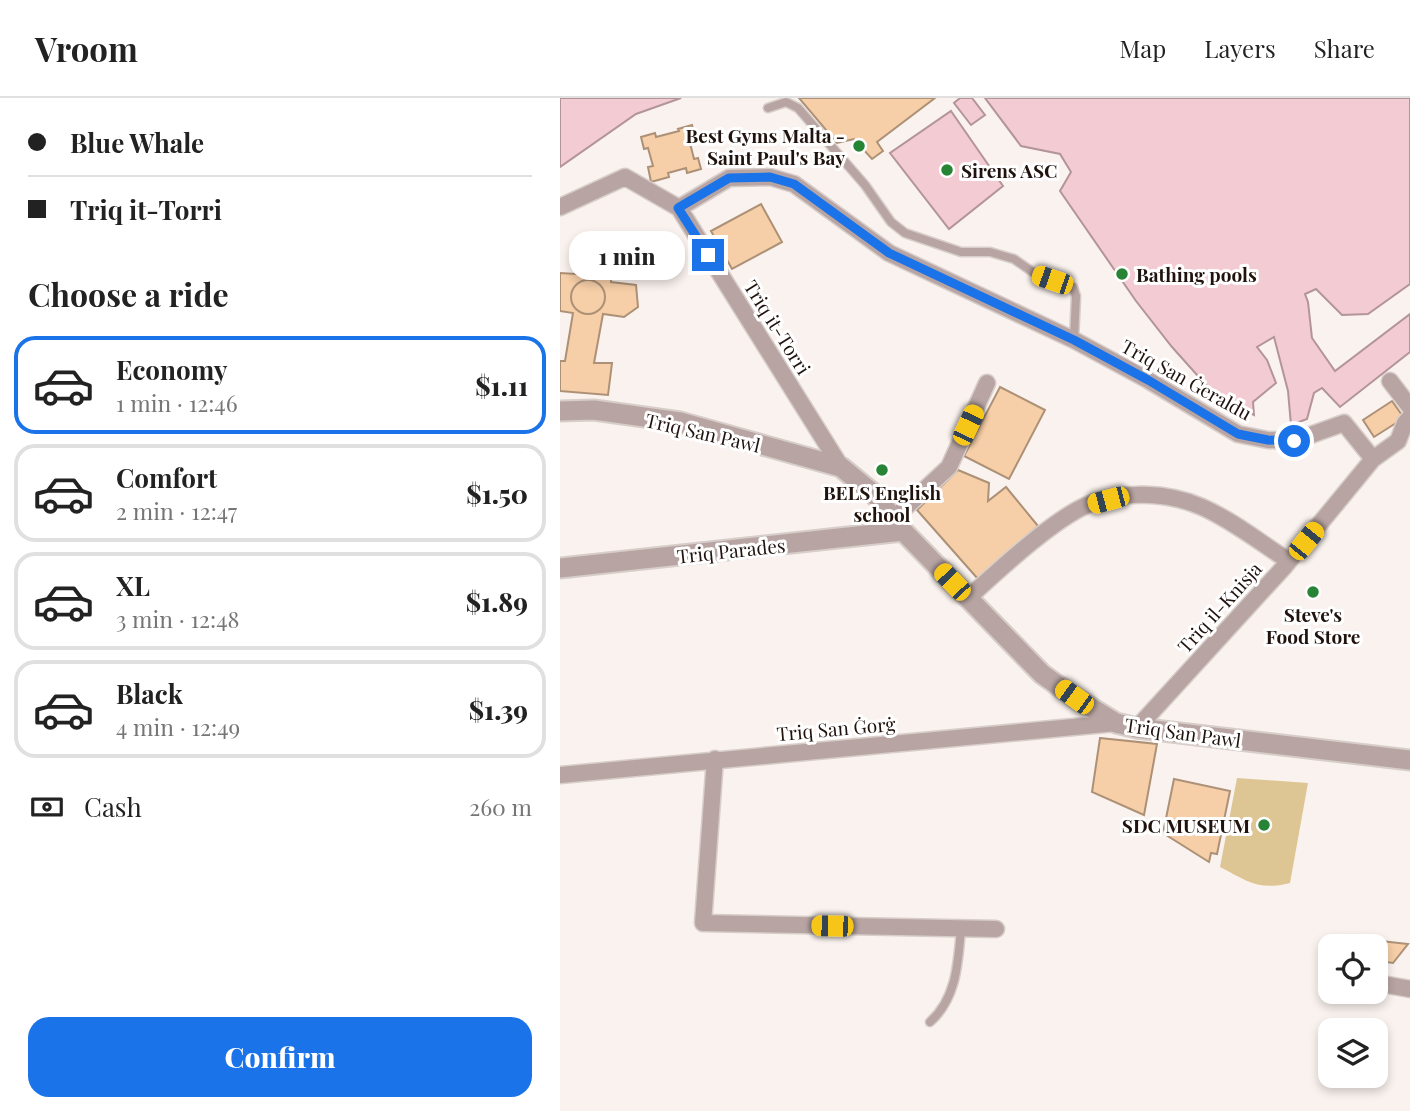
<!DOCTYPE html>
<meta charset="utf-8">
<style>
:root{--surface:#fff;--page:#f6f6f6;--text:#222;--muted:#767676;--line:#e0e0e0;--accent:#1a73e8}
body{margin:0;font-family:"Playfair Display",serif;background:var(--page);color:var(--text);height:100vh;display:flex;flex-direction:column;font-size:26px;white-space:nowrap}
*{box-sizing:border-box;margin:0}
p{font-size:23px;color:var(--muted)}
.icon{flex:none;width:38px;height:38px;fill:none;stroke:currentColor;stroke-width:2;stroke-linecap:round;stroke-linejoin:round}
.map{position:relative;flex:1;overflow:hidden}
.side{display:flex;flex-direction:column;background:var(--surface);width:560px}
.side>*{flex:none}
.top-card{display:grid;align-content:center;height:154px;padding:0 28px;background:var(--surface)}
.tools{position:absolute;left:758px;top:836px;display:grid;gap:14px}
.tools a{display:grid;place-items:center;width:70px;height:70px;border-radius:14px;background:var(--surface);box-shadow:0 4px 10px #0003;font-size:35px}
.end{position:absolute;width:32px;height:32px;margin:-16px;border:9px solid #1a73e8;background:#fff;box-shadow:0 0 0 4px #fff}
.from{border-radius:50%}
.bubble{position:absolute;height:49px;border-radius:21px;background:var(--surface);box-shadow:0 4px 10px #0003;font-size:23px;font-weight:800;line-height:49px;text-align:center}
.car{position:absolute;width:21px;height:42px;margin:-21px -10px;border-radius:9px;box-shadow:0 0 5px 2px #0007;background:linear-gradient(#f5c518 24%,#345 0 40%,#f5c518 0 76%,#345 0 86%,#f5c518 0)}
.top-card b{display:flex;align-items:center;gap:24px;height:66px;font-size:26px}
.top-card b+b{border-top:2px solid var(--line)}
.top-card i{width:18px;height:18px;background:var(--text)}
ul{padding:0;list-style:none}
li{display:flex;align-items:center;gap:21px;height:98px;margin:0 14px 10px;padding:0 14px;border:4px solid var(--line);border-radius:21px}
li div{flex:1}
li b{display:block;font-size:26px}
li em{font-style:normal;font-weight:800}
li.active{border-color:var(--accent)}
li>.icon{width:63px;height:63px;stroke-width:1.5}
h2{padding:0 28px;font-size:32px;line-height:84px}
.pay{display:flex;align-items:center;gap:18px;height:77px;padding:0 28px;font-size:26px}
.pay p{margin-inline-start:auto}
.action{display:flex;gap:14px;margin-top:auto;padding:14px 28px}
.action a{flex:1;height:80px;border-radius:21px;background:var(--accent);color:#fff;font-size:28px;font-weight:800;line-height:80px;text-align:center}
header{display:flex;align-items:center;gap:42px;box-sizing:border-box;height:98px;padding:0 35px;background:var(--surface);border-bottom:2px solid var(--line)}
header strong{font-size:33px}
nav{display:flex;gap:38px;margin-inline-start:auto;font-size:24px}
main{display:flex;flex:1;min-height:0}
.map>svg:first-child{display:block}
</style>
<header>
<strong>Vroom</strong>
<nav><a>Map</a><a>Layers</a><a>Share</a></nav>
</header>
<main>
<section class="side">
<div class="top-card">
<b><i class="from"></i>Blue Whale</b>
<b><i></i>Triq it-Torri</b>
</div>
<h2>Choose a ride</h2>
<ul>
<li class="active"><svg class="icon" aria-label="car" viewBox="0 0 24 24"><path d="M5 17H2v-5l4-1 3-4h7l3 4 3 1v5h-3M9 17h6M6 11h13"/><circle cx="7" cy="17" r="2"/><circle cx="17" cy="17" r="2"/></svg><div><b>Economy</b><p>1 min · 12:46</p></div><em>$1.11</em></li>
<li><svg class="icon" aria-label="car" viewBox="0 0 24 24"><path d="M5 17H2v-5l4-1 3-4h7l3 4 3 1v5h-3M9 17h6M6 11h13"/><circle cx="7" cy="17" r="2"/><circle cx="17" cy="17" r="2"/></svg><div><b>Comfort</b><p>2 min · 12:47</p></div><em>$1.50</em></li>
<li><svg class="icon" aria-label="car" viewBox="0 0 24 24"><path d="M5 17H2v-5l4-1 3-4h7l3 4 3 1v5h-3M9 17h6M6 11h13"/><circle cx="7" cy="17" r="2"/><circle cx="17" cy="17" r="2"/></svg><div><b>XL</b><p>3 min · 12:48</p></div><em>$1.89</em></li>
<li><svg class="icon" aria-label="car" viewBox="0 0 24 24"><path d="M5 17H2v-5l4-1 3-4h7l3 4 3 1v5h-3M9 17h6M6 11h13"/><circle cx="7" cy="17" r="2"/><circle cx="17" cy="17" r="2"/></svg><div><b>Black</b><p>4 min · 12:49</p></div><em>$1.39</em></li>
</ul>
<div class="pay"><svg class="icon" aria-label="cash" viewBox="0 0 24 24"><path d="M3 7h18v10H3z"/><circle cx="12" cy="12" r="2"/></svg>Cash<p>260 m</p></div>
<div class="action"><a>Confirm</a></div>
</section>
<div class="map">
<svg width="850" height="1013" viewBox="0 0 850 1013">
<rect width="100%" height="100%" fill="#faf2ee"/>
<path fill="#dec694" d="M677 680 748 685 730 785C699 793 687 783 660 769Z"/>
<path fill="#f2cbd3" stroke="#b39498" stroke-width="2" d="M0 0H121L76 16 0 69Z
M400 0H412L425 17 411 27 394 5Z
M425 0H850V186L808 216 782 217 756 191 745 196 748 204 752 240 775 273 850 216V254L780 309 762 290 754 295 747 321 731 327 728 293 714 239 697 249 707 262 716 285 693 304 694 317 654 296 612 249 576 203 500 93 511 74 500 56 461 48Z
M391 13 443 88 389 131 330 55Z"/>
<path fill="#f6cea7" stroke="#ad9177" stroke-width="2" d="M239 0H375L317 44 323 53 312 61 294 41 277 45Z
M132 27 135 40 129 41 134 61 138 60 141 71 127 75 126 70 108 75 109 79 91 84 88 69 93 68 88 50 84 51 81 39 95 35 96 39 119 33 118 31Z
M201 106 222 144 172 171 151 133Z
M28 155 44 157 52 170 51 184 76 187 78 209 64 219 43 216 34 265H52L48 297 0 293V263H5L13 215 0 213V175L16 176 18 160Z
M11 199a17 17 0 1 1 34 0a17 17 0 1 1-34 0Z
M440 289 485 312 449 381 404 358Z
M832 303 844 320 814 339 803 322Z
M398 372 429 385 428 403 446 389 478 428 418 481 357 412Z
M540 640 597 646 584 717 532 694Z
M614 681 670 693 657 756 651 755 649 764 603 735Z
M821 843 848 846 833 865 819 863Z"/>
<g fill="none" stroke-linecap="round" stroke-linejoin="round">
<g stroke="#d7ceca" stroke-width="11">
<path id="service" d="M208 10 226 4 238 10 305 87 331 124 345 135 401 154H430L454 161 477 177 513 189 516 198 514 242
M370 924C397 900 398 864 401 831"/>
</g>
<g stroke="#d7ceca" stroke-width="19">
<path id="minor" d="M0 109 65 79 119 110 281 369
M119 110 169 80 210 79 234 86 329 155 514 242 588 282 678 336 708 342 734 343 784 325 813 361
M830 283 850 309
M333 421 389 369 427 285
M408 500C438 473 491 423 527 407 562 392 608 394 642 409 672 422 702 446 729 463
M577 630 725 468 813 361 838 343 845 325 850 319
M155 661 143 825 436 831
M0 677 556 625
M822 886 850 891"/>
</g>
<g stroke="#d7ceca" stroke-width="23">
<path id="tertiary" d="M0 313 34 312 120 324 281 369 315 397 343 433 482 576 514 599 556 625 577 630 850 662
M0 470 343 433"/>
</g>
<use href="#service" stroke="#b8a5a3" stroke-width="8"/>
<use href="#minor" stroke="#b8a5a3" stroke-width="16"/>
<use href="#tertiary" stroke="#b8a5a3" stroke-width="19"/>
</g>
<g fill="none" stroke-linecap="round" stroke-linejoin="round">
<path stroke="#1a73e8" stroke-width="9" d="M148 157 118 110 169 80 210 79 234 86 329 155 514 242 588 282 678 336 708 342 734 343"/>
</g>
<g fill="#288435" stroke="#fff" stroke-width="2.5">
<circle cx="299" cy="48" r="7"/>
<circle cx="387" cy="72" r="7"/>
<circle cx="562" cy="176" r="7"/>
<circle cx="322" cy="372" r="7"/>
<circle cx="753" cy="494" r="7"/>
<circle cx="704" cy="727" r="7"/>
</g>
<g text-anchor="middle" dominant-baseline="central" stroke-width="6" stroke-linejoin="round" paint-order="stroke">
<g font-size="19" font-weight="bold" fill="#20130d" stroke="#fff" text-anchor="end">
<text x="285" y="37">Best Gyms Malta -<tspan x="285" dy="22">Saint Paul's Bay</tspan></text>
<text x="401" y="72" text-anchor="start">Sirens ASC</text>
<text x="576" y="176" text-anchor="start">Bathing pools</text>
<text x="322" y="394" text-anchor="middle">BELS English<tspan x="322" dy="22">school</tspan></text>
<text x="753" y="516" text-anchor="middle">Steve's<tspan x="753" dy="22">Food Store</tspan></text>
<text x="690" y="727">SDC MUSEUM</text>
</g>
<g font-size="19" fill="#20130d" stroke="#fff">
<text transform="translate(218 229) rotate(58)">Triq it-Torri</text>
<text transform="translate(627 281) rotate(29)">Triq San Ġeraldu</text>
<text transform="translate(143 334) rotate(13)">Triq San Pawl</text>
<text transform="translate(171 452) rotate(-6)">Triq Parades</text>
<text transform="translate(659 509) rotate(-48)">Triq il-Knisja</text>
<text transform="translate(276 630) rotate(-5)">Triq San Ġorġ</text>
<text transform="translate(623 634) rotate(8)">Triq San Pawl</text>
</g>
</g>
</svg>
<div class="tools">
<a><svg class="icon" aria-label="locate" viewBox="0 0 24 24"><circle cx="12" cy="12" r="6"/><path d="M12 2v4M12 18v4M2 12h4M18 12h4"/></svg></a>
<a><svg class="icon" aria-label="layers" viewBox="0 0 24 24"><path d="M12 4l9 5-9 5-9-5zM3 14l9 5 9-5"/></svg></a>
</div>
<i class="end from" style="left:734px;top:343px"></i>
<i class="end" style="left:148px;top:157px"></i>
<div class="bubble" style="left:9px;top:133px;width:116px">1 min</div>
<i class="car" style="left:492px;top:182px;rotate:289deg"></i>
<i class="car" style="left:408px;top:327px;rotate:25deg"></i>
<i class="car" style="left:548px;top:402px;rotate:255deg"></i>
<i class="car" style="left:746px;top:443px;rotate:39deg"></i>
<i class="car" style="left:392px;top:484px;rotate:316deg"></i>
<i class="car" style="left:514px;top:599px;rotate:306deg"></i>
<i class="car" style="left:272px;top:828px;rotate:271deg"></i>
</div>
</main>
